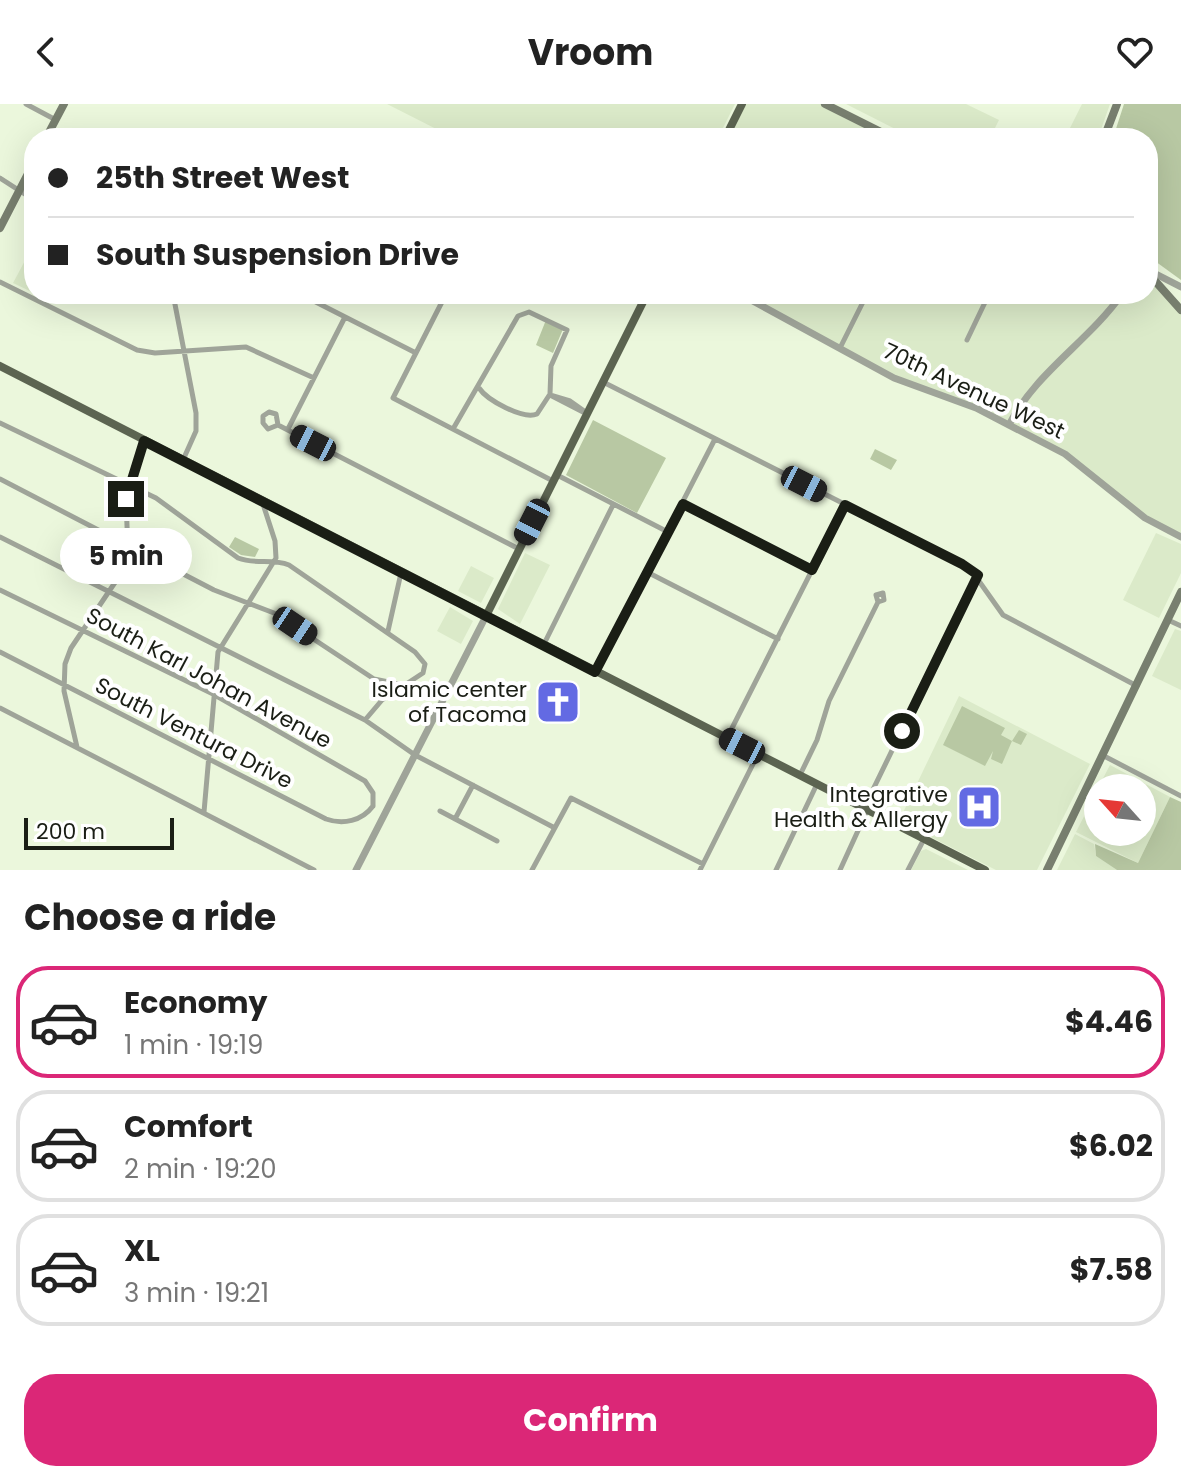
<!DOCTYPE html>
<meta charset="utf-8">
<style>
:root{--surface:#fff;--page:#f6f6f6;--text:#222;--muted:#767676;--line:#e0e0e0;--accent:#db2777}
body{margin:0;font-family:Poppins,sans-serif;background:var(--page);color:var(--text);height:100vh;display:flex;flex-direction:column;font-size:30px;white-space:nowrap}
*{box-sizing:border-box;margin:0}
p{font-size:26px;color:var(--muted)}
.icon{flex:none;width:44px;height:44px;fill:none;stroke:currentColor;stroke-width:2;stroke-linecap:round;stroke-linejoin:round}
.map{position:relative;height:766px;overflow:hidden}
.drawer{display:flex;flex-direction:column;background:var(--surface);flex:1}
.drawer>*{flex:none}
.guide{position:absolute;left:24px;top:24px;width:1134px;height:176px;border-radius:32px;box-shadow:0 8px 32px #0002;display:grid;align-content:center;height:176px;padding:0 24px;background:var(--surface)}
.needle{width:52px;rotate:297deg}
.fabs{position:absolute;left:1084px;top:670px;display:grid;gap:16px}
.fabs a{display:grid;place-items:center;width:72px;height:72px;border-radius:50%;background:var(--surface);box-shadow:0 8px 32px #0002;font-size:40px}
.scale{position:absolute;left:24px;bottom:20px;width:150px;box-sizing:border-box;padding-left:8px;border:4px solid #1a1e15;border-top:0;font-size:22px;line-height:28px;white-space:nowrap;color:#1a1e15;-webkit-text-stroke:6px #fff;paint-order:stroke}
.end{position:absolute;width:36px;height:36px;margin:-18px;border:10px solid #1a1e15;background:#fff;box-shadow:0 0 0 4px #fff}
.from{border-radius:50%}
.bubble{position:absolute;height:56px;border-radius:28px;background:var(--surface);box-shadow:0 8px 32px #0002;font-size:26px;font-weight:700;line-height:56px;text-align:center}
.car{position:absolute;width:24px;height:48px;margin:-24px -12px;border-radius:10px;box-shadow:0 0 6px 2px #0007;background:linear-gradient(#222 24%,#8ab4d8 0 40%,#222 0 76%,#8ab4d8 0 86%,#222 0)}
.guide b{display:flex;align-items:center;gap:28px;height:76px;font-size:30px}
.guide b+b{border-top:2px solid var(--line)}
.guide i{width:20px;height:20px;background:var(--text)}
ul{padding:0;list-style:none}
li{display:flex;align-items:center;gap:24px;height:112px;margin:0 16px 12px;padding:0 8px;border:4px solid var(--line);border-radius:32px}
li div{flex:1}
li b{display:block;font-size:30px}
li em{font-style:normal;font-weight:700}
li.selected{border-color:var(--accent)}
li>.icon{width:72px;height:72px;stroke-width:1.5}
h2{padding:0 24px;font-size:36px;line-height:96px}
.action{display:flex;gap:16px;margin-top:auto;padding:16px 24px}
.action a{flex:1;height:92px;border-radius:32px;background:var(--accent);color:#fff;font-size:32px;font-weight:700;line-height:92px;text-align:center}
header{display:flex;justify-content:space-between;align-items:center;height:104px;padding:0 24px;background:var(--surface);font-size:36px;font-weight:700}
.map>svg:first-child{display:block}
</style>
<header><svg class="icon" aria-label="back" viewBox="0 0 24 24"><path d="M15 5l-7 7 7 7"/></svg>Vroom<svg class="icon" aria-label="heart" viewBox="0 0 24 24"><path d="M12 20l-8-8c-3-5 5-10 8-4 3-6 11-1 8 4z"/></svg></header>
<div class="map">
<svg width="1181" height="766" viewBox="0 0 1181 766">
<rect width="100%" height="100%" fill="#ebf7dc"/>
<path fill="#dbeac9" d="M387 0H735L718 34H454Z
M742 0H825L893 34H725Z
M846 0H966L999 16 990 34H913Z
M1082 0H1110L1098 34H1065Z
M28 151 34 154V189L13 179Z
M1148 169 1181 206V433L1153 419 1085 362 976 304 906 279 740 190H1148Z
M1156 429 1181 440V469L1159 514 1123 496Z
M525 449 550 461 520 520 498 505Z
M471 462 494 474 481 499 458 487Z
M450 503 473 517 461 540 437 527Z
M1175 525 1181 527V586L1152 572Z
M959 592 1090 660 1037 766H996L899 717Z
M1110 661 1170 693 1138 759 1076 728 1098 685V728H1142V684H1098Z
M1075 730 1094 740 1096 752 1117 766H1057Z
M926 745 968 766H911L921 747Z"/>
<path fill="#b8c8a3" d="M1124 0H1181V176L1148 152V34H1113Z
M546 216 563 225 553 249 536 241Z
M593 316 666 354 637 409 566 371Z
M875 345 897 356 891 366 870 355Z
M235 433 259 445 255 453 241 451 229 443Z
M962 602 1005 624 1001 631 1012 637 1019 626 1027 630 1021 641 1012 637 1002 660 991 655 993 647 985 662 943 641Z
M1170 693 1181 698V766H1117L1096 752 1095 740 1138 759Z"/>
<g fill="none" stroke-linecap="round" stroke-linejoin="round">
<path stroke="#9fa499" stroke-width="5" d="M26 0 56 16
M0 74 34 96
M0 178 137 246 155 249 246 243 314 274
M173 190 196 309V327L183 356
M300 190 416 249
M446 190 393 294 553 377
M967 236 989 190
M841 242 867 190
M603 278 969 463 1003 511 1137 582
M550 291 570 297 587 309
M550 291 583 308
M0 319 156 394 238 454C256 461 272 454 289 461L415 548 425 560 423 569 382 596 365 616
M278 321 276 310 269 308 263 312V319L268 325 278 321 519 445
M288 325 345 213
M453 325 518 212 529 208 567 226 551 262 550 290 537 310C523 316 487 296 479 284
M557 371 668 428
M0 375 214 486 274 509 374 575 403 581
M683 400 812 466
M0 433 365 616 415 651 553 723
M647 468 778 535
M0 486 213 590 365 677 373 689V702
M1168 516 1181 522
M388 527 401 469
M544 540 613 401
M0 548 326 715C343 721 362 717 373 702
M595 568 715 335
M0 604 314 766
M727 634 845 401
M77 643 64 587 65 560 71 544 124 465 128 448 126 395 144 337
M1104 652 1181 692
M800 671 817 636 829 597 878 498 884 496 883 489 876 491 878 498
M864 704 977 472
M440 707 497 737
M204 708 218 548 276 454 275 437 262 397
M455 715 473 681
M532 766 571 694 703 760
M700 766 758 650
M776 766 817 680
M840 766 867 707
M908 766 924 735"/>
<path stroke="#9fa499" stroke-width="7" d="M1148 166 1181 183
M740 190 894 274 976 304 1065 350 1145 414 1181 433
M1009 321C1035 269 1088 238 1122 190
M356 766 486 512"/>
<path stroke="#787f6f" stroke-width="8" d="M825 0 893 34
M46 34 64 0
M1104 34 1117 0
M0 124 34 58
M1148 169 1181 206
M1047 766 1181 488"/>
<path stroke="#5c6451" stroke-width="8" d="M725 34 742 0
M0 262 985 766
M486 512 647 190"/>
</g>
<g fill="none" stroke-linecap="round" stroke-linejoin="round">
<path stroke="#1a1e15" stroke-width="10" d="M126 395 144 337 595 568 683 400 812 466 845 401 962 460 978 471 902 627"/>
</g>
<defs>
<g id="church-square" transform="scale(2.3)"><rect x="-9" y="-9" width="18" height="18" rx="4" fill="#636ae3" stroke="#fff"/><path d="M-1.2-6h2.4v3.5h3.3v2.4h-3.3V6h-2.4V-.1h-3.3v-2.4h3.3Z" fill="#fff"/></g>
<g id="hospital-square" transform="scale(2.3)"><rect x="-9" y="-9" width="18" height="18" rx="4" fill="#636ae3" stroke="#fff"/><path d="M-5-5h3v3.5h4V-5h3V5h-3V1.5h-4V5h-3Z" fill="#fff"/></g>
</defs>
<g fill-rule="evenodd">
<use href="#church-square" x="558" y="598"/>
<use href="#hospital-square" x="979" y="703"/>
</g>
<g text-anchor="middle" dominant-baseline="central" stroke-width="8" stroke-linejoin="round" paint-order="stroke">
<g font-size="22" fill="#1a1e15" stroke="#fff">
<text transform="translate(974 287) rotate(25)">70th Avenue West</text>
<text transform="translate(209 574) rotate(28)">South Karl Johan Avenue</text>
<text transform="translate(194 629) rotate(27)">South Ventura Drive</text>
</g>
<g font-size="22" fill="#1a1e15" stroke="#fff" text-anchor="end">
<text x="527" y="585">Islamic center<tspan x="527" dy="25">of Tacoma</tspan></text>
<text x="948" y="690">Integrative<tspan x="948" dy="25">Health &amp; Allergy</tspan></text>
</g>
</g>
</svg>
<div class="fabs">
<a><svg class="needle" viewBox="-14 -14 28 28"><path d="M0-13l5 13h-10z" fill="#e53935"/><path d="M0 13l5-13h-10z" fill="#767676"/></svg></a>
</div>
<div class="scale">200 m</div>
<i class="end from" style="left:902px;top:627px"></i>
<i class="end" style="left:126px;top:395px"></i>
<div class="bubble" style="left:60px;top:424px;width:132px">5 min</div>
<i class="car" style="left:313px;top:339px;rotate:297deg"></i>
<i class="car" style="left:804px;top:380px;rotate:117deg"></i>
<i class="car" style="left:532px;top:418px;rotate:207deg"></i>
<i class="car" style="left:295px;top:522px;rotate:124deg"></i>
<i class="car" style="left:742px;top:642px;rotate:297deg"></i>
<div class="guide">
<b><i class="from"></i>25th Street West</b>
<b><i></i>South Suspension Drive</b>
</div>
</div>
<section class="drawer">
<h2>Choose a ride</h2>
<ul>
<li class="selected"><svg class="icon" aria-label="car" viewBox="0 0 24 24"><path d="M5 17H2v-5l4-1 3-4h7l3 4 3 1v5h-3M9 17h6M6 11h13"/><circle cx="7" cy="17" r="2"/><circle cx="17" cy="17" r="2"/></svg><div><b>Economy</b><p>1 min · 19:19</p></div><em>$4.46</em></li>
<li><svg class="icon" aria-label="car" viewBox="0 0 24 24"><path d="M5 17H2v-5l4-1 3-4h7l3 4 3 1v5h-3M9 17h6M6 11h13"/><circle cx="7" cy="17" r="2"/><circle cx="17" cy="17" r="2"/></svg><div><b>Comfort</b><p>2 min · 19:20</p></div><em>$6.02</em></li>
<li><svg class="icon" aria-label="car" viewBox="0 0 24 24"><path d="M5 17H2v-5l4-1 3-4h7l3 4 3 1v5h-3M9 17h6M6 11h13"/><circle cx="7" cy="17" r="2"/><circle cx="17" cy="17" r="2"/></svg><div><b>XL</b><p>3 min · 19:21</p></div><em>$7.58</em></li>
</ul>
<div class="action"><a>Confirm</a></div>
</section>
